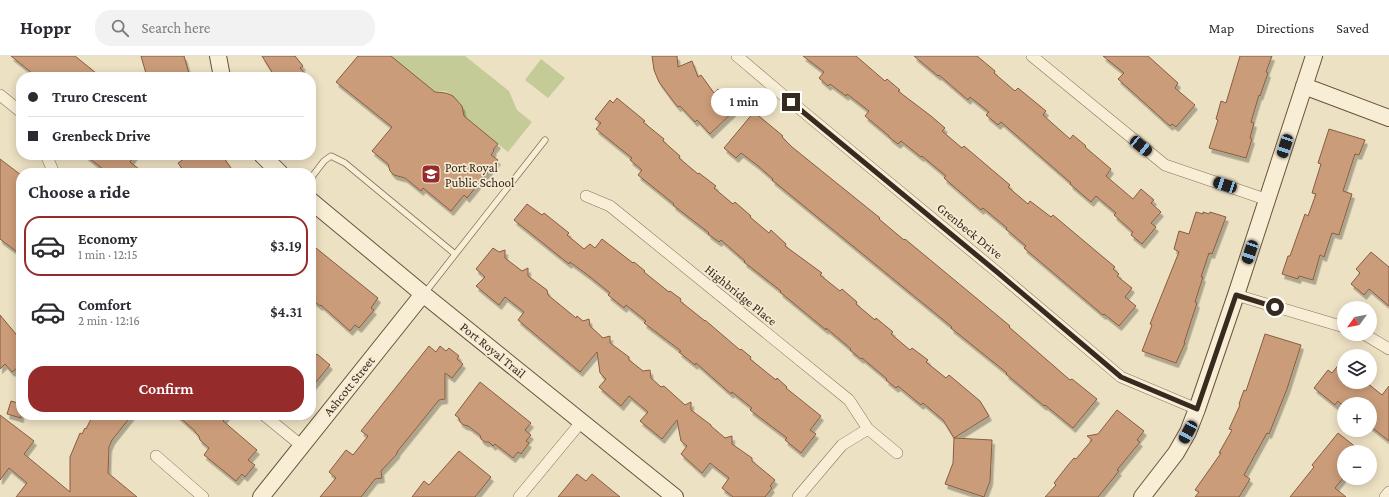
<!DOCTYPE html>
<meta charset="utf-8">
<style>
:root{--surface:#fff;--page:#f2f2f3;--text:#2b2b33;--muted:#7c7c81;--line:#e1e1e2;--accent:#952c2b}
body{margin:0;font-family:"Crimson Pro",serif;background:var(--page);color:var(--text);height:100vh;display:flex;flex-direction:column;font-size:15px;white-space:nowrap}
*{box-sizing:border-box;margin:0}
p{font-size:13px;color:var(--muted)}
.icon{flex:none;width:22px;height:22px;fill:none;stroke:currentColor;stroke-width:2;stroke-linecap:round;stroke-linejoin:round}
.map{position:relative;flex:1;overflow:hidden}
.details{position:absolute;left:16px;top:112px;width:300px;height:252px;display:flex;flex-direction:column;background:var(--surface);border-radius:16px;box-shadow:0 2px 10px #0003}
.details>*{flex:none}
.guide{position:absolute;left:16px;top:16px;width:300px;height:88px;border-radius:16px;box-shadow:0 2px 10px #0003;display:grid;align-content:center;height:88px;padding:0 12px;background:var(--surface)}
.needle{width:26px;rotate:237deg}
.tools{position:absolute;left:1337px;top:245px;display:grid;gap:8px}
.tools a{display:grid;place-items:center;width:40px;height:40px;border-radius:50%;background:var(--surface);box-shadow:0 2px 10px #0003;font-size:20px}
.end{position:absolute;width:18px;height:18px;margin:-9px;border:5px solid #372a1e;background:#fff;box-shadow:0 0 0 2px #fff}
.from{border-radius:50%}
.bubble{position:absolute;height:28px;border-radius:14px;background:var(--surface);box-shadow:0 2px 10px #0003;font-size:13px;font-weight:600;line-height:28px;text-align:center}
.car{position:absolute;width:12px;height:24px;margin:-12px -6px;border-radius:5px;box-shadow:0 0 3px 1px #0007;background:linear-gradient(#222 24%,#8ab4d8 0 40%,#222 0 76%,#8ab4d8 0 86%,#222 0)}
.guide b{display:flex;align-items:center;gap:14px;height:38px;font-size:15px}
.guide b+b{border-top:1px solid var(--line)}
.guide i{width:10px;height:10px;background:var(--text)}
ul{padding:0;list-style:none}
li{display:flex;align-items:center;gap:12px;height:60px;margin:0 8px 6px;padding:0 4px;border:2px solid transparent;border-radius:16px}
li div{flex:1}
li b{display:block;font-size:15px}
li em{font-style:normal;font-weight:600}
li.current{border-color:var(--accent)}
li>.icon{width:36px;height:36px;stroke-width:1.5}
h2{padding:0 12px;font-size:18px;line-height:48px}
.button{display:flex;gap:8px;margin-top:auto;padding:8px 12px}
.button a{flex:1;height:46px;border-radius:16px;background:var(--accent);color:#fff;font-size:16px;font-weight:600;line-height:46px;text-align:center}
header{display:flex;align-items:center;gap:24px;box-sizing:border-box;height:56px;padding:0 20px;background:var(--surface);border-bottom:1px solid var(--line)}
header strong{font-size:19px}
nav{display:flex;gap:22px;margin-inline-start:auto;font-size:14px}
.search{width:280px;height:36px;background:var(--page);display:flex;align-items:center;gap:10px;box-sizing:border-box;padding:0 14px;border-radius:16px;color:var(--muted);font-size:15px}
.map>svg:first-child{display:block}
</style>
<header>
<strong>Hoppr</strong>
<div class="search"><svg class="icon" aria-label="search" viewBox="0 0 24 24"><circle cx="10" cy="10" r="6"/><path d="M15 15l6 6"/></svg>Search here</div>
<nav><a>Map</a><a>Directions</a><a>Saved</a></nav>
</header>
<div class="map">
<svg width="1389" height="441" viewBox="0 0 1389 441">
<defs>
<filter id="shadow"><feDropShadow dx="2.5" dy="4.5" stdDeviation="0" flood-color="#0004"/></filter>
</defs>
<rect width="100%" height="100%" fill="#ede1c3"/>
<path fill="#c4cb97" d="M388 0H465L509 35 517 54 532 66 508 96 464 61 460 47 446 35 433 36Z
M541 3 565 22 548 42 525 24Z"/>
<path fill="#cb9c79" stroke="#865d40" filter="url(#shadow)" d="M11 0H75L101 21H37Z
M141 0H184L190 21H147Z
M262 0H295L303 10 300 12 308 21H275Z
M358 0H391L435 36 446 37 453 40 462 50 464 60 498 88 493 94 494 95 491 99 498 104 467 142 464 139 451 155 423 132 421 135 405 122 394 119 390 115 388 108 372 95 392 71 336 26Z
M652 0H677L678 11 692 5 698 21 701 19 714 37 718 33 737 52 710 78 697 64 695 66 680 50 678 51 673 45 659 26 654 14Z
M803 0H856L885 25 887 23 900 34 898 35 931 60 945 72 942 75 962 92 964 90 984 107 1010 129 1008 131 1028 148 1030 145 1051 161 1053 159 1115 211 1113 213 1119 218 1117 220 1132 232 1125 241 1136 250 1119 270 1104 258 1103 259 1024 192 1026 190 1006 173 1007 172 983 152 981 154 944 122 946 120 922 100 921 101 901 85 898 88 889 81V80L865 60 869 55 847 38 846 40 830 28 828 30 819 22 824 16Z
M914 0H977L995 15 994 17 1015 35 1018 32 1046 55 1043 59 1070 83 1073 79 1086 90 1085 91 1111 113 1106 120 1133 143 1141 133 1154 144 1151 147 1161 156 1151 167 1156 171 1142 188 1131 179 1133 176 1114 159 1116 157 1096 140 1091 146 1070 128 1071 127 1001 66 998 69 986 59 989 56 970 41 968 44 939 19 938 20Z
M1103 0H1148L1178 27 1175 32 1195 49 1176 71 1172 68 1170 70 1118 23 1124 17Z
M1240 0H1272L1266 16 1268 17 1260 40 1259 39 1251 66 1254 67 1250 82 1252 83 1246 102 1209 92 1218 64 1216 63 1221 45 1226 47Z
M617 42 645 65 643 66 664 83 663 85 680 100 679 102 698 118 699 117 716 130 714 132 733 148 735 146 751 160 750 161 769 177 771 174 786 188 785 190 822 217 820 219 840 235 842 233 857 246 856 248 875 264 876 262 893 276 891 278 910 294 912 292 928 304 926 306 946 322 949 319 980 345 989 360 954 382 943 364 923 347 921 349 898 330 896 332 886 324 887 323 862 302 861 303 850 294 851 293 826 272V274L780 236 781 235 744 206 745 205 721 184 719 186 708 178 709 177 673 149 674 148 638 119 642 114 630 104 632 102 596 73 601 67 595 63 610 44 613 47Z
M754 56 783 80 782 81 792 91 880 162 879 163 904 184 905 183 1010 270 1009 271 1070 324 1072 323 1097 343 1073 372 1045 349 1044 350 1006 318 1007 317 951 272 952 271 772 124 773 123 757 109 741 97 736 102 724 92Z
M1329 73 1365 84 1359 99 1355 98 1343 135 1352 138 1339 179 1332 177 1324 201 1320 199 1313 224 1299 220 1298 223 1282 218 1288 200H1290L1305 158 1308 160 1316 138 1312 137 1321 108 1318 107Z
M85 99H135L130 106 144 117H108Z
M190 99H222L231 112 223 117H185L178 107Z
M0 103 21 119V199L0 183Z
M527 148 542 159 544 157 569 177 567 179 584 193 590 188 595 192 602 183 633 207 634 206 645 215 644 216 669 236 670 235 681 243 680 245 705 265V264L740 294 741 293 751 301 750 303 776 324 777 322 787 331 786 332 821 360 810 374 816 378 801 397 785 384 787 382 750 354 752 352 732 336 731 338 696 307 695 309 679 296 681 295 644 267 646 265 626 249 624 252 608 239 610 237 589 220 570 206 569 208 514 164Z
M1196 156 1203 158V156L1209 158 1210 156 1226 161 1212 198 1209 197 1201 221H1203L1195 246 1197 247 1184 287H1185L1176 307 1142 295 1152 269 1150 268 1179 196 1174 193 1179 175 1189 178Z
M311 188 378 242 371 252 374 254 359 272 355 269 350 275 321 249 320 250 311 243Z
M493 192 499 196 505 194V202L522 215 528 212V220L547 234 548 239 576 262 577 260 583 265 589 263 590 270 603 282 610 280V287L629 301V304L643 315 650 314 651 322 661 331 664 330 685 349 691 346V354L711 369V370L725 382 732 380V388L752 402V405L775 424 770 430 772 432 765 441H733L722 432 729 422 710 407 702 417 681 398 687 390 681 385 677 364 662 383 640 365 648 356 629 340 621 350 599 331 606 323 600 317 597 296 580 316 518 264 524 256 505 241 499 249 476 230 485 221 476 213Z
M1371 196 1389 211V250L1369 233 1364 239 1351 228 1360 217 1356 213Z
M0 259 21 284V309L12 316 5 308 0 313Z
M1265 278 1301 289 1287 333 1269 378 1267 377 1244 419 1250 423 1239 441H1195L1199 436 1195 434 1221 397H1219L1232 374 1229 373 1240 349 1239 348 1244 334 1246 335Z
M429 290 436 296 440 290 446 295 449 292 459 300 457 303 463 308 452 322 445 317V343L439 344 397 396V398L381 415 382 422 375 423 361 441H320L336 422 329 416 346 394 353 399 368 380 361 375Z
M317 298 330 309 311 332V305Z
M1344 302V326H1366L1382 339 1389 330V385L1370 370V348H1341L1338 345 1335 349 1314 332 1328 314 1332 317Z
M480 326 531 367 525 374 531 379 526 385 529 387 521 398 518 396 513 402 495 388 493 390 489 386H485L481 383 480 379 468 370 464 369 460 366 459 362 455 359Z
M11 345 21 348V362L7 358Z
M1117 354 1144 375 1137 384 1140 386 1117 414 1119 415 1098 441H1045L1056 429 1054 427 1068 409 1074 402 1076 403 1092 384 1087 380 1098 378Z
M0 359 34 385 24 398 70 436V401L80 377 82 378 85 372 86 373 90 365 95 359H132L112 384 109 391 108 417 137 441H16L27 427 9 412 0 424Z
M177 359H227L223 365 257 394 248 404 255 409 245 421 242 418 236 425 204 399 209 392 200 384 199 380 195 376V375Z
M1338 377 1362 396H1344V421L1335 432 1346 441H1290L1314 411 1312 409Z
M954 382 992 384 990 425 984 441 945 428 953 407Z
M459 395 491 421 475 441H412L424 425 429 429Z
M577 418 586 425 592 418 620 441H558Z"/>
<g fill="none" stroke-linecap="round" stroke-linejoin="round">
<g stroke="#87735a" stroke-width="7">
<path id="lane" d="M311 122 324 105 331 100 345 107 455 198
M424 238 545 84"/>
</g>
<g stroke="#87735a" stroke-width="12">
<path id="street" d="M737 0 783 39 997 216 1121 321 1197 353
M1032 0 1165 109 1268 144
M0 39 21 56
M46 99 54 117
M586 140 610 150 849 344 868 373 842 389 798 441
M1236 239 1344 271
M1364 278 1389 293
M264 359 302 390
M868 373 897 397
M156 400 203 441
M519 441 582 365
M1385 441 1389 436"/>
</g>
<g stroke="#69543d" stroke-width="18">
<path id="secondary" d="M218 0 222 21
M1304 30 1389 62
M262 99 280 117
M311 145 423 238 675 441
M261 441 423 238
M1142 441 1176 397 1188 376 1197 353 1236 239 1314 0"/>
</g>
<use href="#lane" stroke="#f8eed6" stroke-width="5.5"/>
<use href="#street" stroke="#f8eed6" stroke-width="11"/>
<use href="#secondary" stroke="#f8eed6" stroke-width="16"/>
</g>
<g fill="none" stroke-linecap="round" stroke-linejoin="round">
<path stroke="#372a1e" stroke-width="5" d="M791 46 997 216 1121 321 1197 353 1236 239 1275 251"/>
</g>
<defs>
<g id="school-square" transform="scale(1)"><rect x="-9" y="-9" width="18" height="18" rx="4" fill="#952c2b" stroke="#f5ebd2"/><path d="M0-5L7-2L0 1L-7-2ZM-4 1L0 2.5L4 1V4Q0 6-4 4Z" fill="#fff"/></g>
</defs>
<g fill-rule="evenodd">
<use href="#school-square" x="431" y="118"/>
</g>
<g text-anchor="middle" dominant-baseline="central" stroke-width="3.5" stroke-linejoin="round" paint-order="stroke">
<g font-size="13" fill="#372a1e" stroke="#f5ebd2" text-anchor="start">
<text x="445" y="111">Port Royal<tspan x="445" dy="15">Public School</tspan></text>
</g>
<g font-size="13" fill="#372a1e" stroke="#f5ebd2">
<text transform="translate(970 175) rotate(39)">Grenbeck Drive</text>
<text transform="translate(741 239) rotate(39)">Highbridge Place</text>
<text transform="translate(493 294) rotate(39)">Port Royal Trail</text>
<text transform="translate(349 330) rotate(-51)">Ashcott Street</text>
</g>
</g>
</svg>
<div class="tools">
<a><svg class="needle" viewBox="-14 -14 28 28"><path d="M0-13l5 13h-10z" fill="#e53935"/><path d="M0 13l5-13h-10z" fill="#7c7c81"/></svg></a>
<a><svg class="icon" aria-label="layers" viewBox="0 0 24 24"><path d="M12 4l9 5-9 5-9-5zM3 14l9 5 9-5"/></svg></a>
<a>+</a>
<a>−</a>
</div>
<i class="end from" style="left:1275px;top:251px"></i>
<i class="end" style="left:791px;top:46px"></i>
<div class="bubble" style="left:711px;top:32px;width:66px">1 min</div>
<i class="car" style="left:1141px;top:90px;rotate:129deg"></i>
<i class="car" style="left:1285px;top:90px;rotate:198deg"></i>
<i class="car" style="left:1225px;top:129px;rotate:288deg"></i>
<i class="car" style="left:1250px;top:196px;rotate:198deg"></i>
<i class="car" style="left:1188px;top:376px;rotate:209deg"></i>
<div class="guide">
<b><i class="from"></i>Truro Crescent</b>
<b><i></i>Grenbeck Drive</b>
</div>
<section class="details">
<h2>Choose a ride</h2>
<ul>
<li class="current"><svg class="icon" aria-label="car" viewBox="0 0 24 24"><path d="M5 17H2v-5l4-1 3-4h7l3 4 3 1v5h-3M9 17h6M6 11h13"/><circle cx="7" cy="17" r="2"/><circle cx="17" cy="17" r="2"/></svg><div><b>Economy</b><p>1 min · 12:15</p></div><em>$3.19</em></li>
<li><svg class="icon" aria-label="car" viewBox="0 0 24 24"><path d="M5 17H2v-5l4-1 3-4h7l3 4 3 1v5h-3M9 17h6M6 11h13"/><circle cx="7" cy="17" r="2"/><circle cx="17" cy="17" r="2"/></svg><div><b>Comfort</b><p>2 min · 12:16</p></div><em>$4.31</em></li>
</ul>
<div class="button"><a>Confirm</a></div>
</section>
</div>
